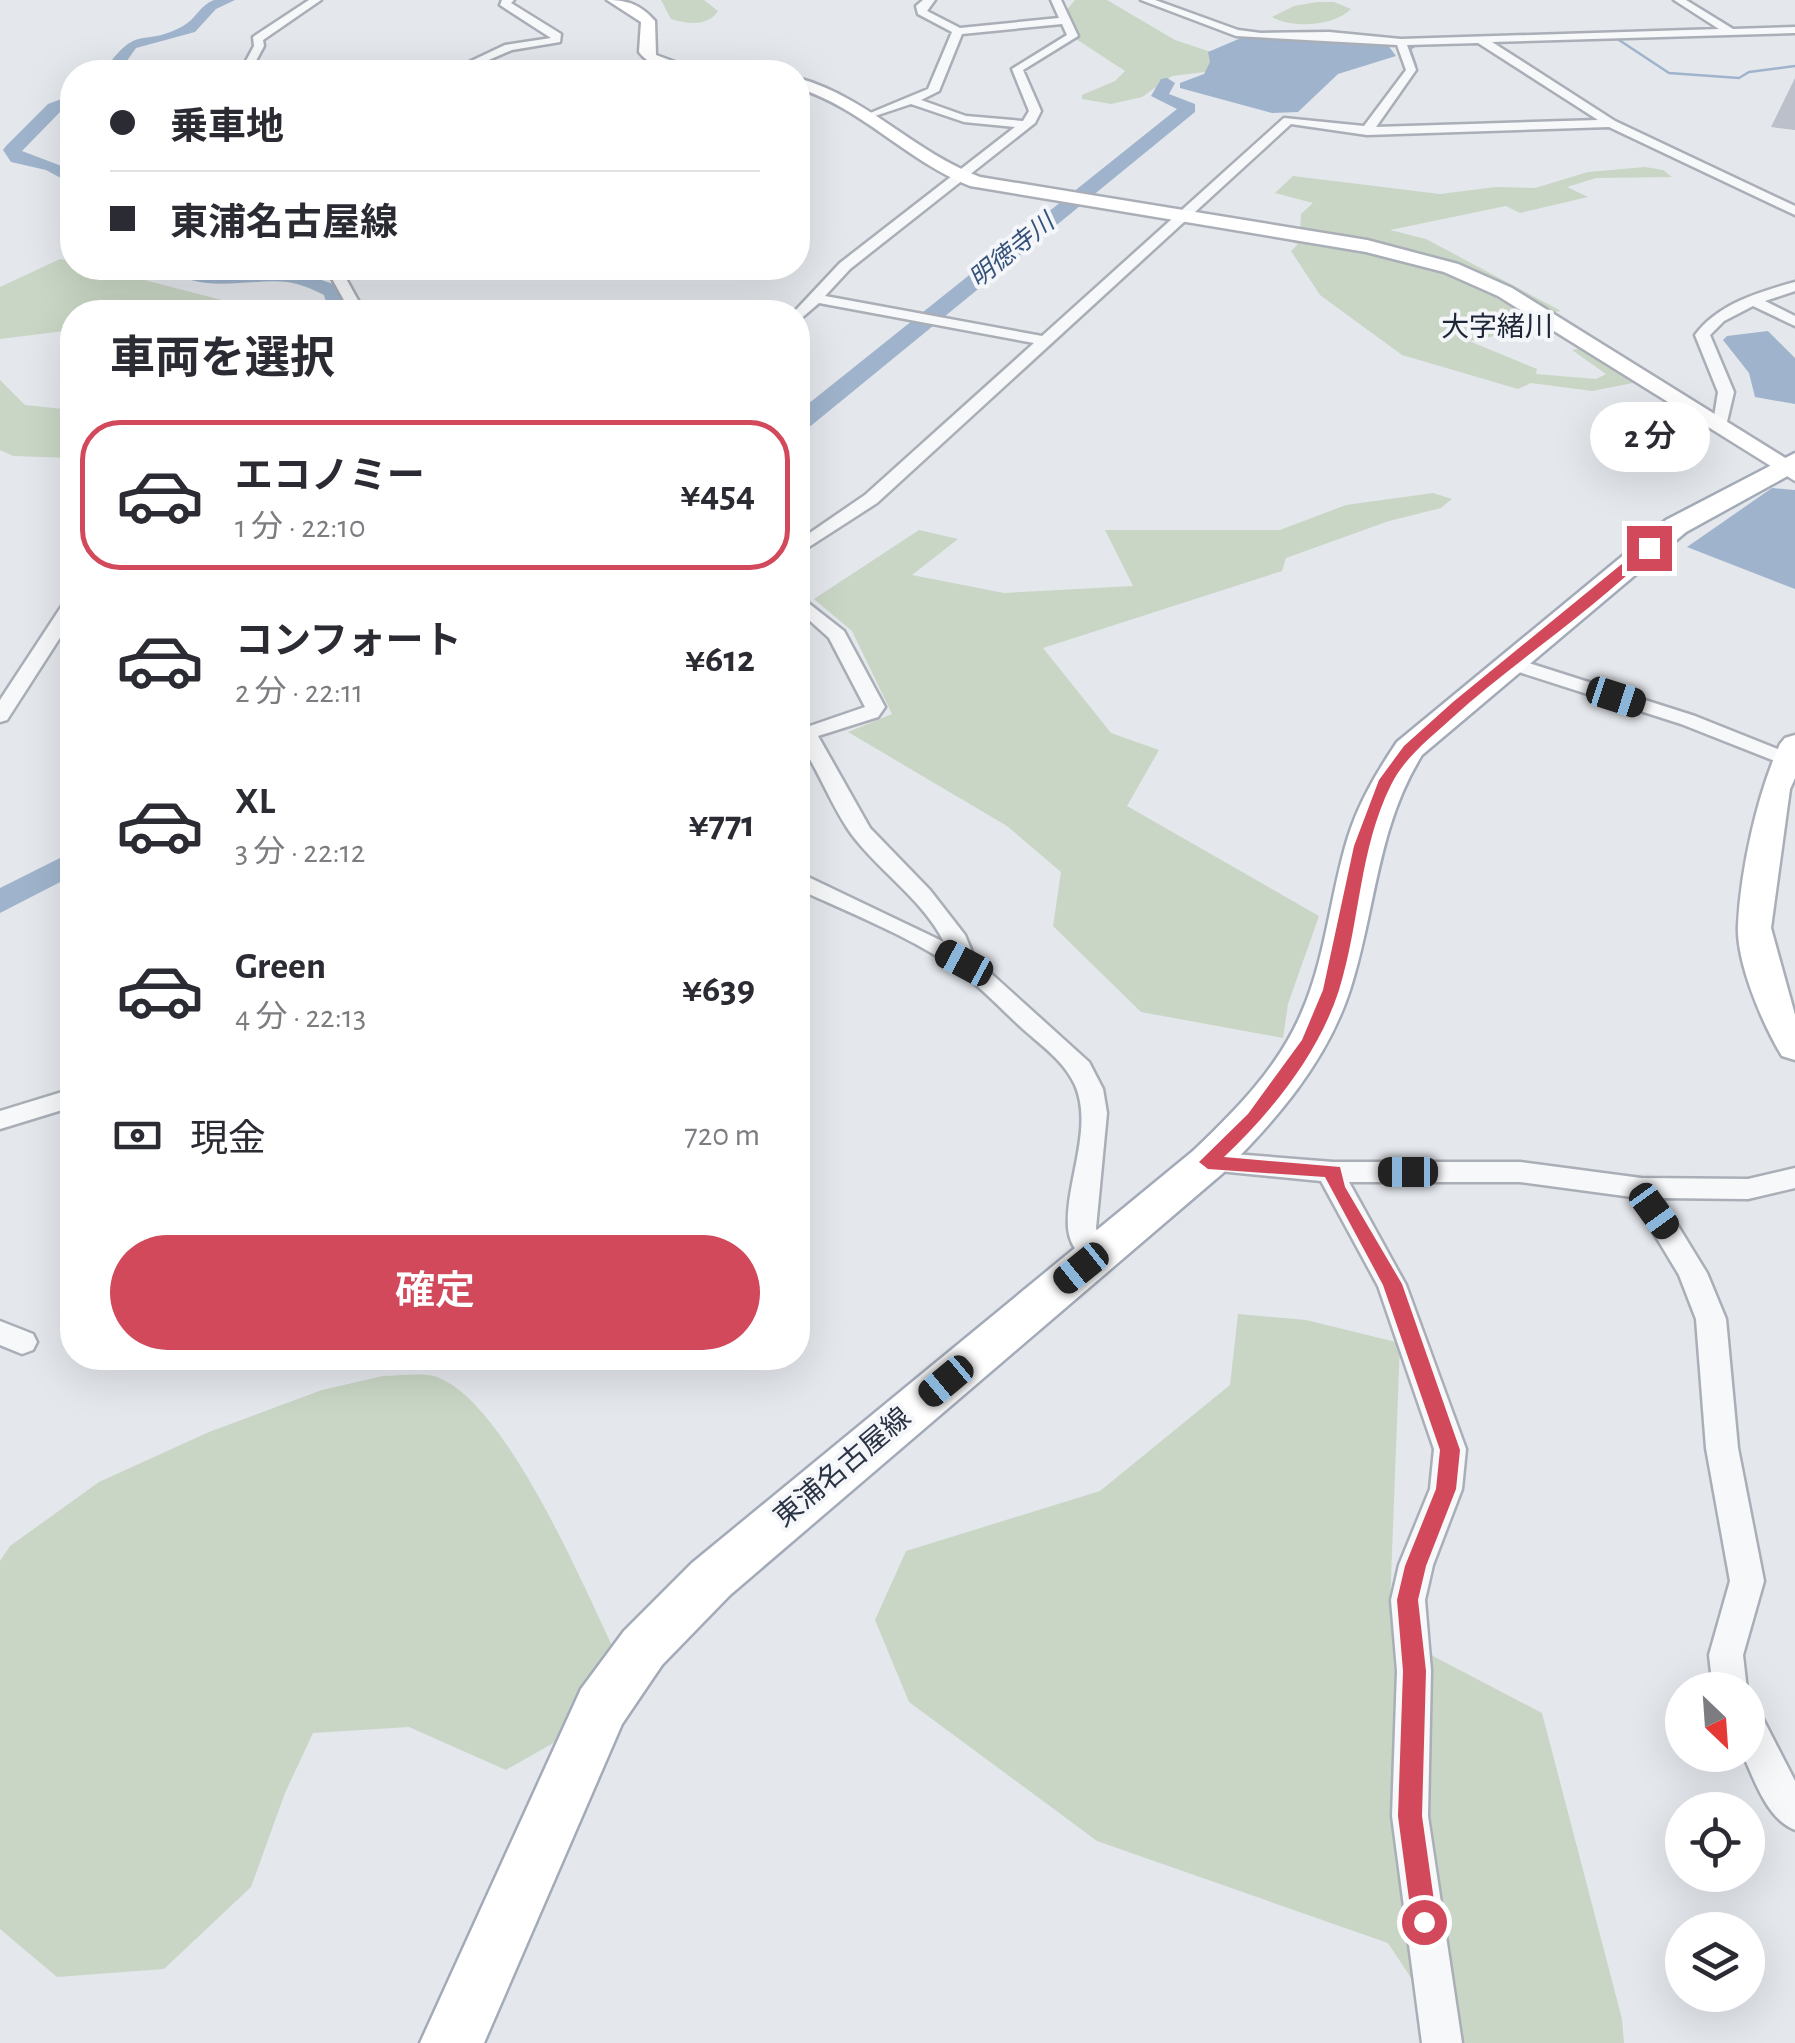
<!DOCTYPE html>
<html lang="ja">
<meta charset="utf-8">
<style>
:root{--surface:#fff;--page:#f2f2f3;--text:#2b2b33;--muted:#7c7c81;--line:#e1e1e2;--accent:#d1495b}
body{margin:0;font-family:"Alegreya Sans","Noto Sans JP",sans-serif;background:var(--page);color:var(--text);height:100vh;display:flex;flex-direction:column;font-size:38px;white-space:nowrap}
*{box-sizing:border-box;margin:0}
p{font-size:32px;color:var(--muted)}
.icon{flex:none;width:55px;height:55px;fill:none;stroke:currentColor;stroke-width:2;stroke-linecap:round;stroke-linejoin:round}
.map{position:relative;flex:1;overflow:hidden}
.drawer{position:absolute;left:60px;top:300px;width:750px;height:1070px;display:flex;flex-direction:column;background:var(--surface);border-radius:40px;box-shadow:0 10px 40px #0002}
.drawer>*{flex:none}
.banner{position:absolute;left:60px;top:60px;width:750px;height:220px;border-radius:40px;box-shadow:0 10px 40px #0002;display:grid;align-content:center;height:220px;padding:0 50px;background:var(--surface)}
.needle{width:65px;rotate:155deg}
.fabs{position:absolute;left:1665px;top:1672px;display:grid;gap:20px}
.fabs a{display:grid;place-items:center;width:100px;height:100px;border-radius:50%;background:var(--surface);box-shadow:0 10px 40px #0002;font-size:50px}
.end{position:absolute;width:45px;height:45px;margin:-22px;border:12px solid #d1495b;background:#fff;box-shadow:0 0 0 5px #fff}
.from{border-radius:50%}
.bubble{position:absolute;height:70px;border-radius:35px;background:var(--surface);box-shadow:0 10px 40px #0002;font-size:32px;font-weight:600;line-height:70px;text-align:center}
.car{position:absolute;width:30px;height:60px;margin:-30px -15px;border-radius:12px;box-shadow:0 0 8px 2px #0007;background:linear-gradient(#222 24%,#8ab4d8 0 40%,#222 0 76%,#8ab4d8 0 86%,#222 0)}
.banner b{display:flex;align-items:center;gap:35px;height:95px;font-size:38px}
.banner b+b{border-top:2px solid var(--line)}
.banner i{width:25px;height:25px;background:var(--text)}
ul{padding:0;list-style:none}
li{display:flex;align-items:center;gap:30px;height:150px;margin:0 20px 15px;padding:0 30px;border:5px solid transparent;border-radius:40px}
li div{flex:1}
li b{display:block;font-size:38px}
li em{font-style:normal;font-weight:600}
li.active{border-color:var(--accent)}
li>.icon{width:90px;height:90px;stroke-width:1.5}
h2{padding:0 50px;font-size:45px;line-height:120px}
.pay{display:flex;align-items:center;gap:25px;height:110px;padding:0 50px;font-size:38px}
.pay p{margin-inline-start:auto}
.primary-button{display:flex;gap:20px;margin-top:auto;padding:20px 50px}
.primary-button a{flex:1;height:115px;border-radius:60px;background:var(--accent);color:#fff;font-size:40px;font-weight:600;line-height:115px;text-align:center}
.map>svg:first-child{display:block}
</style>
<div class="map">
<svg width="1795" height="2043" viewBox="0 0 1795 2043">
<rect width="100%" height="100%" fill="#e4e7ec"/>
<path fill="#c9d6c5" d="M661 0H704L718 11C708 27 687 24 671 19Z
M1107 0 1175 40 1229 58V69L1172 76 1142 97 1111 104 1082 99V95L1115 81 1125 71 1073 37 1064 13 1075 0Z
M1317 2H1334L1351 9C1334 26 1293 29 1272 17L1294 6Z
M1645 167 1663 170 1672 177 1596 178 1567 187 1588 197 1520 213 1506 206 1390 230 1426 239 1561 311 1493 323 1505 334 1469 341 1537 369 1536 374 1596 379 1606 374 1572 350 1584 348 1638 382 1592 391 1531 383 1518 389 1402 355 1320 295 1291 251 1298 244 1246 227 1300 234 1301 214 1313 203 1275 193 1293 176 1440 194 1496 187 1535 188 1588 172Z
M60 259 72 262V268H98L237 304 246 312H72V330L0 339V287Z
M0 380 25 405 72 410V458L13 456 0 450Z
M1433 493 1452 499 1441 508 1389 521 1286 558 1282 571 1043 648 1111 733 1159 750 1127 806 1319 916 1288 1004 1283 1038 1141 1012 1053 926 1061 872 1007 826 848 732 892 714 852 631 814 599 919 530 958 539 912 575 1004 593 1133 586 1105 530H1280L1346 505Z
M1238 1314 1306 1320 1400 1343 1390 1606 1412 1645 1542 1713 1622 2019 1624 2043H1454L1388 1943 1097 1841 909 1702 875 1620 906 1551 1100 1491 1230 1385Z
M383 1376C399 1376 422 1372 437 1377 507 1403 584 1588 617 1656L571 1733 506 1770 409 1727 313 1733 285 1793 251 1887 164 1969 57 1977 0 1929V1561L10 1546 99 1482 209 1432 322 1390Z"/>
<path fill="#9fb4cc" d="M1241 38 1347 39 1387 44 1396 56 1338 74 1298 112 1272 113 1180 88V83L1204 74 1210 62 1208 52Z
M1768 331 1795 358V404L1755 397 1749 373 1723 340 1727 336Z
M1772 488 1795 490V589L1687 547Z"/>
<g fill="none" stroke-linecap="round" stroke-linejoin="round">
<path stroke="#9fb4cc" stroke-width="2.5" d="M1616 38 1669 73 1739 78 1749 72 1795 66
M1412 75 1416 66 1410 49 1416 45"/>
<path fill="#9fb4cc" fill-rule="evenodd" d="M214 0H235L216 9 195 32 136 48 119 72H103C139 21 141 49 183 26 196 19 200 5 214 0Z
M1167 78 1175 83 1169 94 1195 104V112L807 429 798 431V412L1177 109 1151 96 1161 79Z
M72 95V106L60 112 22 151 72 170V184L46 170 11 162 3 150 6 146 48 104Z
M170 268 292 270 342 287 351 312H329L324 295C312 289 301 284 287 282 252 278 197 295 170 268Z
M72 852V876L0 913V888Z"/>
</g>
<path fill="#bbc0ca" d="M1795 78V130L1771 127Z"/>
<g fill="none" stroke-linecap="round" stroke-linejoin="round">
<g stroke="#a9aeb7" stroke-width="5">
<path id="street" d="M309 0H321L263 40 264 46 250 72H240L254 46 253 37Z
M502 0H514L511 3 561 34 560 42 512 50 461 72H448L505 45 551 38 500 5Z
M923 0H935L927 11 960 28 1059 18 1051 0H1061L1078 36 1023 70 1041 111 1035 123 850 269 825 296 1042 336 1284 118 1364 126 1406 70 1397 45 1236 36 1141 0H1155L1238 30 1261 33 1329 32 1401 39 1719 29 1674 0H1686L1733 29 1795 27V33L1492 42 1615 121 1795 206V215L1609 127 1367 135 1291 124 877 503 798 554V541L865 495 1034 343 819 303 798 321V312H794L840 263 1015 127 964 122 911 104 863 120V116L928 89 952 32 918 14 916 6ZM1062 24 1067 35 1012 69 1029 111 1023 121 966 116 921 100 939 91 962 34ZM1478 43 1598 120 1376 127 1416 70 1407 45Z
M336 268H350L344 275 359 302V312H345V302L330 275Z
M1795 282V291L1765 301 1795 316V326L1753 306 1724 321 1710 335 1734 392 1726 426 1712 429 1718 392 1695 335C1718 304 1759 292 1795 282Z
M798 595 844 631 885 707 878 717 818 736 870 828 930 890 965 935 975 959 1089 1062 1103 1089 1107 1113 1096 1228 1099 1239 1112 1254 1108 1262C1087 1268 1070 1250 1068 1228 1065 1183 1094 1128 1075 1085 1064 1061 1042 1046 1023 1029 1001 1009 979 985 955 968 907 935 850 913 798 889V874L806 876 944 942C923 900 880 872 852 835 831 806 819 770 798 740L801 729 865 707 829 638 798 610Z
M72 599V619L7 720 0 722V700L65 601Z
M1510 657 1695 716 1795 756V769L1681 724 1503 667 1500 663Z
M72 1089V1107L0 1129V1111Z
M1208 1152 1333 1162H1520L1641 1178 1748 1179 1795 1168V1188L1748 1199 1661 1198 1707 1273 1726 1319 1738 1448 1764 1581 1743 1655 1747 1690H1713L1709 1655 1730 1581 1706 1448 1696 1319 1679 1275 1632 1197 1520 1182H1349L1406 1285 1466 1449 1462 1489 1433 1565 1425 1600 1431 1671 1428 1816 1462 2043H1422L1392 1816 1397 1671 1391 1600 1399 1565 1430 1489 1434 1449 1378 1286 1321 1181 1198 1169 1194 1162 1198 1155Z
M0 1321 33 1334 37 1342 33 1350 22 1354 0 1345Z
M1748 1711 1761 1715 1795 1781V1830C1767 1819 1755 1781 1743 1755H1748Z"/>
</g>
<g stroke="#a9aeb7" stroke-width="5">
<path id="secondary" d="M607 0C628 0 641 5 655 21L656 55 702 72C681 72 652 70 639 52L641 22Z
M798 78C867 97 914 152 980 177L1367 240 1458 264 1512 288 1795 464V481L1498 296 1444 272 1366 252 970 186C907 161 862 108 798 88Z
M1795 735V778L1790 789 1771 928 1795 1015V1060L1782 1056C1763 1025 1736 962 1738 925 1741 868 1757 795 1780 744L1785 738Z"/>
</g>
<g stroke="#a3abb8" stroke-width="5">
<path id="primary" d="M1795 453V472L1686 532 1422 755C1376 829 1376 910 1350 990 1326 1063 1276 1120 1223 1173L730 1595 662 1665 622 1724 484 2043H420L581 1689 624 1631 692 1563 1193 1151C1235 1111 1278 1068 1301 1014 1326 958 1330 895 1348 837 1359 802 1377 772 1397 742L1666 520Z"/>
</g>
<use href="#street" fill="#f7f8fa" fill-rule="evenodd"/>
<use href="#secondary" fill="#fff" fill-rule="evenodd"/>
<use href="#primary" fill="#fff" fill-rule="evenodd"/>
</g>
<path fill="#d1495b" d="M1645 545 1655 548C1595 610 1516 660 1452 718 1430 738 1404 758 1391 785 1359 849 1360 923 1339 990 1318 1055 1272 1111 1224 1157L1340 1167 1345 1187 1402 1284 1460 1450 1456 1489 1426 1566 1418 1600 1426 1671 1422 1816 1437 1922 1433 1931 1424 1935 1415 1931 1412 1922 1398 1816 1403 1671 1397 1600 1405 1566 1436 1489 1440 1450 1383 1285 1325 1177 1208 1169 1199 1162 1248 1114 1302 1040 1323 990 1354 846 1379 780 1404 746 1453 702Z"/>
<g text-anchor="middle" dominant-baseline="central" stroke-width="8" stroke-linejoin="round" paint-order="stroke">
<g font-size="25" font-style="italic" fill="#34527a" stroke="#f4f6f9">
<text transform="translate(1012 251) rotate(-39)">明徳寺川</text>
</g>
<g font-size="28" fill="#1d2536" stroke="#f4f6f9">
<text x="1497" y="328">大字緒川</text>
</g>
<g font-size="28" fill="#2b3445" stroke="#f4f6f9">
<text transform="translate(843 1468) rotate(-40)">東浦名古屋線</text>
</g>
</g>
</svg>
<div class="fabs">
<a><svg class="needle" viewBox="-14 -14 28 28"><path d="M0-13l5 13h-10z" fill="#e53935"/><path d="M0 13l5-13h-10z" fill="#7c7c81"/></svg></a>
<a><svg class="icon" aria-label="locate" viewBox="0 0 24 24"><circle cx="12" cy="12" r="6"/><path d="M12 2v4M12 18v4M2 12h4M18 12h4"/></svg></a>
<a><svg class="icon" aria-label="layers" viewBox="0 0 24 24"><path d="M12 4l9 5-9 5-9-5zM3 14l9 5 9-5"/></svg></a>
</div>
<i class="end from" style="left:1424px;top:1922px"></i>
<i class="end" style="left:1649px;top:548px"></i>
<div class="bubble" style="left:1590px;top:402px;width:120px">2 分</div>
<i class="car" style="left:1616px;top:697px;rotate:108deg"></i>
<i class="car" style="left:964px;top:963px;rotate:298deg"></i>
<i class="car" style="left:1408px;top:1172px;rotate:270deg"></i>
<i class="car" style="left:1654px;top:1211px;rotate:144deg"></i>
<i class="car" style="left:1081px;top:1268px;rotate:231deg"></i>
<i class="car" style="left:946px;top:1381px;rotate:230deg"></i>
<div class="banner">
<b><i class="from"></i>乗車地</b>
<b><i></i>東浦名古屋線</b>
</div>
<section class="drawer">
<h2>車両を選択</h2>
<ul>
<li class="active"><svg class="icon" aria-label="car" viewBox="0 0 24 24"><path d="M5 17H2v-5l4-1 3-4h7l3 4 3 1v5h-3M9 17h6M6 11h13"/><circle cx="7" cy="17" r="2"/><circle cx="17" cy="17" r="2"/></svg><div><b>エコノミー</b><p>1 分 · 22:10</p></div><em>¥454</em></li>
<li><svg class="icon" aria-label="car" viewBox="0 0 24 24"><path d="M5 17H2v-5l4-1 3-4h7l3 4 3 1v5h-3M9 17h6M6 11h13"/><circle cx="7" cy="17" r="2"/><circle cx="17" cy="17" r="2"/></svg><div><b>コンフォート</b><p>2 分 · 22:11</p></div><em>¥612</em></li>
<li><svg class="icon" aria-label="car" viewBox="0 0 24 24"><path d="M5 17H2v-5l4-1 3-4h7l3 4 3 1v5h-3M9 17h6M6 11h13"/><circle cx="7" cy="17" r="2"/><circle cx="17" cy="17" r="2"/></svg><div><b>XL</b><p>3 分 · 22:12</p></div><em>¥771</em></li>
<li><svg class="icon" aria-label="car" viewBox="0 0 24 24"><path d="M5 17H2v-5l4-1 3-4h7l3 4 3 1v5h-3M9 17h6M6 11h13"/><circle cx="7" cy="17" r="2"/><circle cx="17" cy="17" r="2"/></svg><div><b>Green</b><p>4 分 · 22:13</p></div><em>¥639</em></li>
</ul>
<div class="pay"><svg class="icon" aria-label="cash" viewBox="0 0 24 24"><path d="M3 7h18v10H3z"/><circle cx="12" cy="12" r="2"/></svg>現金<p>720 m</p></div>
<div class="primary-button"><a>確定</a></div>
</section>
</div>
